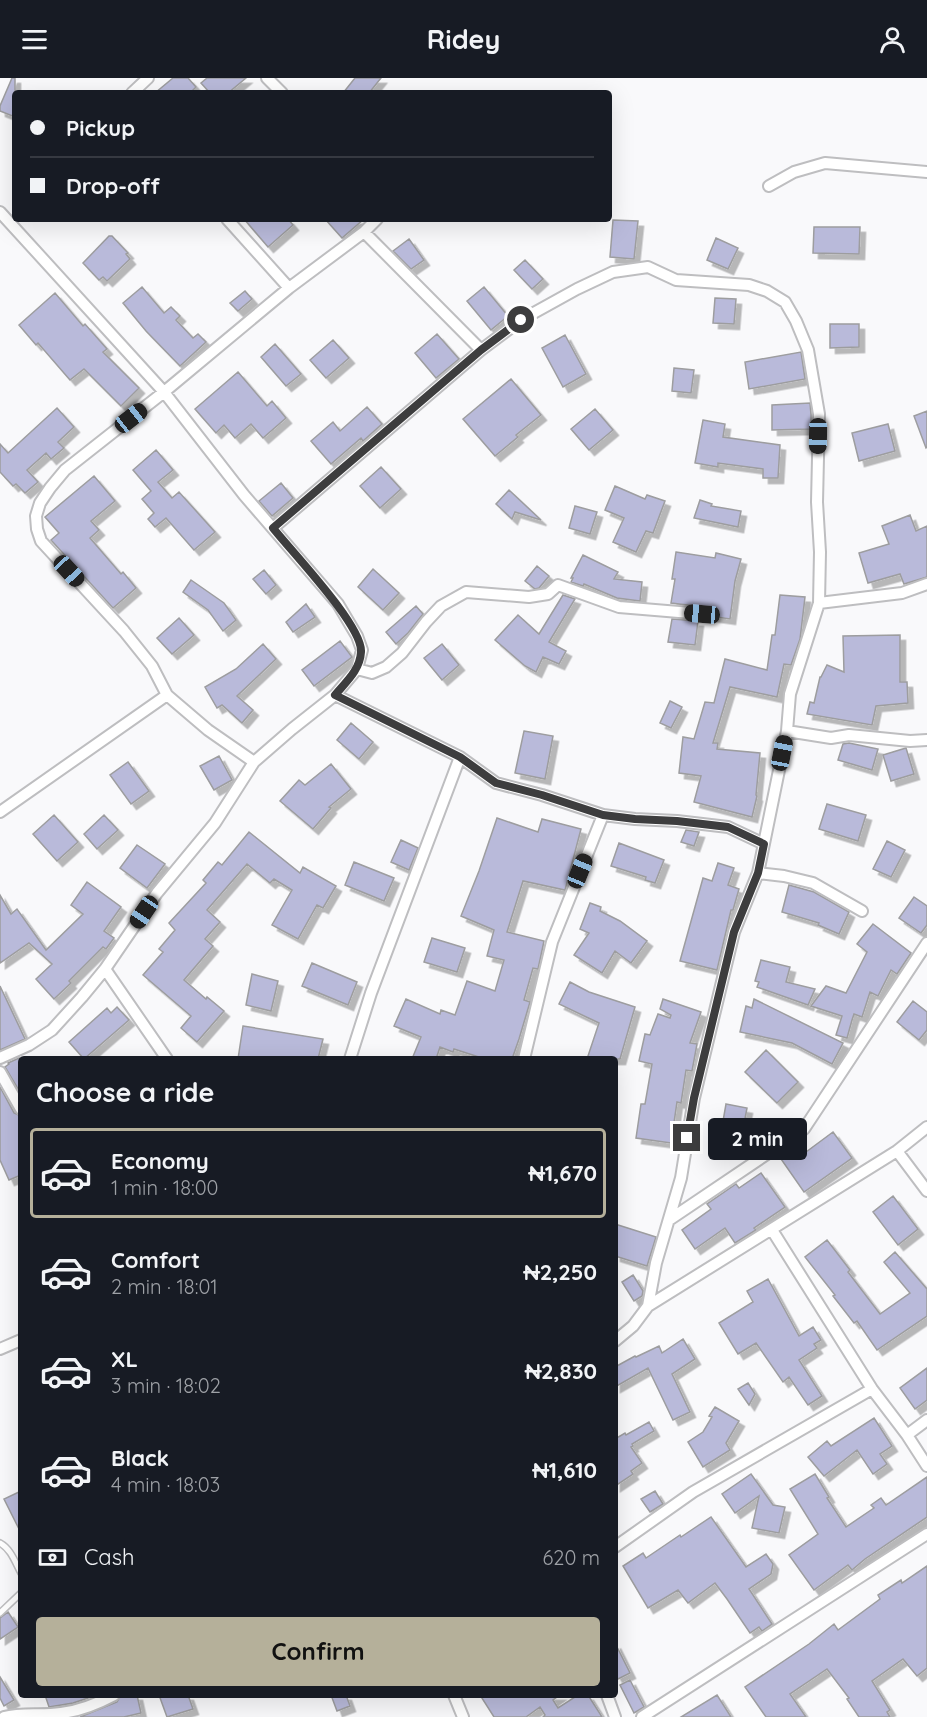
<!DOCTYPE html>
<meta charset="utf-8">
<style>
:root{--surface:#171b24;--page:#20242c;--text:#f1f3f6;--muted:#9ea1a6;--line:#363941;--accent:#b5b09a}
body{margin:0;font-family:Quicksand,sans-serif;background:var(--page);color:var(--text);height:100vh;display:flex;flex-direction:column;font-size:22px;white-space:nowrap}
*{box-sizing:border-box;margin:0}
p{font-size:20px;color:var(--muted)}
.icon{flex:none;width:33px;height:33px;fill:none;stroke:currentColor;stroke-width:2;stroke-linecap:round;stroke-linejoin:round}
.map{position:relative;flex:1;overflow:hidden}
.drawer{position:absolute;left:18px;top:978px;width:600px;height:642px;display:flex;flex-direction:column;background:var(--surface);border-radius:6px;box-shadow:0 6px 24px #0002}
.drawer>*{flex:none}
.guide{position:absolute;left:12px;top:12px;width:600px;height:132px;border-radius:6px;box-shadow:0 6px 24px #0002;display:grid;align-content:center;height:132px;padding:0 18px;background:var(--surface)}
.end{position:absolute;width:27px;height:27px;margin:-14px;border:8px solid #3d3d3e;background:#fff;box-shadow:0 0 0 3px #fff}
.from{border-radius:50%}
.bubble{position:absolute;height:42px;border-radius:6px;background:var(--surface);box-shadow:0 6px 24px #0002;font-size:20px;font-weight:700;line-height:42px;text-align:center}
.car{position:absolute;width:18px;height:36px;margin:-18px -9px;border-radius:8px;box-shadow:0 0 4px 2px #0007;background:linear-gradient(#222 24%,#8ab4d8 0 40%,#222 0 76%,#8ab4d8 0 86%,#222 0)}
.guide b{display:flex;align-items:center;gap:21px;height:57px;font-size:22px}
.guide b+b{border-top:2px solid var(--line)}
.guide i{width:15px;height:15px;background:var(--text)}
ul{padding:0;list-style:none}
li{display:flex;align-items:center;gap:18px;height:90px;margin:0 12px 9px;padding:0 6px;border:3px solid transparent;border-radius:6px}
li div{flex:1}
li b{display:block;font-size:22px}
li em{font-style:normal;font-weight:700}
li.on{border-color:var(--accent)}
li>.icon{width:54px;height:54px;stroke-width:1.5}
h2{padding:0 18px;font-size:27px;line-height:72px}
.pay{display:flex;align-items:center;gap:15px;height:66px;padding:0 18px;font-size:22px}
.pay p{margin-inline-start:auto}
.primary-button{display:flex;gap:12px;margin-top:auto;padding:12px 18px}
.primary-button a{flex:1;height:69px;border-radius:6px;background:var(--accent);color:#111;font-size:24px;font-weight:700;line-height:69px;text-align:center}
header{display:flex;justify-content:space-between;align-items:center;height:78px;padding:0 18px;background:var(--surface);font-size:27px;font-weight:700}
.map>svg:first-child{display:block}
</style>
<header><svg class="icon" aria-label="menu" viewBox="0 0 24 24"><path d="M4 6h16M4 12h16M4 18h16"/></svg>Ridey<svg class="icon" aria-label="person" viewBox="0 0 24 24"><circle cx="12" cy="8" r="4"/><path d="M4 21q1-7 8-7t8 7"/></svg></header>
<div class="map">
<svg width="927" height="1639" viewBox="0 0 927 1639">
<defs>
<filter id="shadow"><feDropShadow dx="5.5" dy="5.5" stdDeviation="0" flood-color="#0004"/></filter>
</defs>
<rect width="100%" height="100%" fill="#f9f9fb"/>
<path fill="#b9bada" stroke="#9d9d9f" stroke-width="1.5" filter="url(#shadow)" d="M12 0H15V39L0 33V28Z
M173 0H188L196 9 190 15H155Z
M207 0H246L228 15H210L201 5Z
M355 0H381L369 15H343Z
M244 141H288L293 147 268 169Z
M325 141H364L342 160Z
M613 142 638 143 634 181 610 179Z
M814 149H860L859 176 813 175Z
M109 158H112L128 175 126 176 130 181 107 203 103 199 99 202 83 185Z
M716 160 738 170 728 191 707 182Z
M409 161 424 182 411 191 393 173Z
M525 182 543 201 532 211 514 192Z
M142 209 164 235 171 229 180 238 176 242 193 260 198 256 206 264 180 288 146 253 123 225Z
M484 209 508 238 491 252 467 223Z
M245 213 252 221 238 233 230 225Z
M55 215 83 248 85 246 107 271 103 274 139 310 121 328 84 291 70 302 38 265 36 267 19 247Z
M715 220 736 221 734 246 713 245Z
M830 246H859V269L830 270Z
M437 256 459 281 436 300 415 275Z
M565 257 586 296 563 309 542 270Z
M333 262 349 280 326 300 310 282Z
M275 266 301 296 286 308 261 279Z
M801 274 805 301 749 311 745 284Z
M674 290 694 292 691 315 672 313Z
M238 294 267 328 272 323 286 340 263 360 251 346 235 360 224 347 216 355 195 331Z
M511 301 541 337 516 357 518 359 495 378 463 341Z
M810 325 811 337V351L772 352V327Z
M367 329 382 346 363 363 361 360 331 386 311 363 333 344 340 353Z
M57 330 74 349 58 364 64 370 51 381 46 375 27 392 38 404 25 415 16 406 13 408 0 394V366L8 375Z
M595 331 613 352 589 372 571 351Z
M927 333V369L926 370 914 338Z
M703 342 725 346 723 359 780 367 778 400H763V391L718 385V389L695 385Z
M888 346 895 373 859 383 852 355Z
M156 372 173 392 158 404 172 420 179 414 215 454 194 472 166 440 155 449 148 441 154 435 142 421 151 413 133 392Z
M381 389 401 411 380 430 360 408Z
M94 398 115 423 91 443 99 452 90 460 121 496 123 494 136 510 113 530 51 462 59 455 45 439Z
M281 405 293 420 272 438 259 423Z
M615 408 645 421 647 417 665 423 653 455 646 453 636 474 613 464 624 440 605 432Z
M509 412 541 442 515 434 512 441 496 426Z
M700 422 712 426 711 428 741 433 738 449 694 440Z
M575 428 597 434 590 456 569 450Z
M910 437 916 453 927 448V499L904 506 900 496 868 505 859 475 889 466 882 448Z
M676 474 715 480 716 475 741 481 735 503 730 541 710 538 709 532 704 529 671 525 675 501H672Z
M583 477 618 494 614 501 642 504 640 523 617 520 584 506 583 508 571 504 573 500H571Z
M537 488 549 498 539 510 535 511 525 503Z
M373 491 399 515 383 532 358 509Z
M264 492 276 507 266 516 253 501Z
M191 502 224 525 236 542 223 553 208 532 183 514Z
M563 517 575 521 549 564 566 573 559 586 543 579 536 594 525 588 495 562 518 537 539 556Z
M780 517 805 519 800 561 791 587 784 586 777 619 730 609 713 665H718L717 671 760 675 756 717 757 718 752 739 694 724 701 698 679 695 683 659 694 661 705 624 714 625 725 581 767 592 772 557H775Z
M306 526 315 539 293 554 286 544Z
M416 528 423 536 408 555 396 566 386 554Z
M179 540 194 557 172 576 157 560Z
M672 541 698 543 695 567 668 564Z
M900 557V604H907L908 625 876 628 872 647 807 636 810 624 814 625 820 599H821L827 587 844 594 843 558Z
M340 563 352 579 314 608 302 592Z
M263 566 276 581 237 618 253 632 242 645 222 627 217 630 205 609 236 591Z
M442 566 459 587 442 602 424 580Z
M670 623 682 629 671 650 660 645Z
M351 645 373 664 359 681 337 662Z
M524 653 553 658 545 701 515 695Z
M849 665 878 671 872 692 838 682 843 666Z
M906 670 914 696 891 703 883 677Z
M219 678 232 702 214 712 200 688Z
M128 684 149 713 131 726 110 697Z
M331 686 351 711 329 729 331 730 313 751 280 723 299 702 305 707Z
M827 726 866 737 858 763 819 751Z
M54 737 78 764 57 783 33 756Z
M104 737 118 752 97 771 84 756Z
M497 740 538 754 542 741 581 751 565 812 523 803 507 854 544 863 538 891 533 890 524 922 530 924 519 961 512 981H485L454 971 453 974 440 969 436 981H412L421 959 394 948 406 921 440 936 441 932 455 937 467 903 495 913 504 882 487 878 494 852 461 838 479 793Z
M686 752 699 754 694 768 681 764Z
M249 754 300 795 303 789 336 808 323 830 317 827 298 861 272 847 292 812 274 801 270 805 247 786 207 832 220 844 205 861 213 868 184 902 206 921 207 919 224 933 197 964 181 950 191 938 143 897 163 874 159 871 175 852 169 845 206 805 203 802 218 784 222 787Z
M401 762 418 770 409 792 391 784Z
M887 763 905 772 891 799 873 791Z
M619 765 664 782 655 805 645 802 646 799 611 788Z
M137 767 165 786 147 810 120 790Z
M354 784 394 800 384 823 345 807Z
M718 785 734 790 728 807 739 811 733 832H731L717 892 680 883 703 800 712 803Z
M87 804 121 829 104 853 114 860 106 871 103 869 69 903 71 905 54 921 36 901 52 886 29 865 0 885V817L11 836 17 831 46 872 83 836 71 827Z
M789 807 814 814 849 834 839 856 818 847 819 845 782 834Z
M914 819 927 828V847L921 855 899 840Z
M590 825 601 829 600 833 620 843 647 863 631 885 615 873 602 895 574 877 589 855 580 851Z
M873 846 911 875 897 896 891 892 878 918 870 914 862 939 854 936 852 942 847 960 836 957 842 938 811 928 826 908 846 915 867 874 857 866Z
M432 860 465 870 457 894 424 884Z
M761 882 790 889 786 904 815 911 808 927 757 909 759 904 755 903Z
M312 885 357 904 348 927 302 908Z
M252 896 278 903 271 933 246 927Z
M570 904 589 914 635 929 620 981H587L599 945 559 926Z
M0 908 25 961 0 972Z
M663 921 701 934 690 965 697 966 692 993 686 992 681 1025 677 1024 671 1065 636 1060 641 1026H645L652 986 639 983 645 956 650 957 658 936 670 940 671 937 660 931Z
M754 921 843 965 832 986 792 965 740 954 746 928 752 930Z
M913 923 927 934V952L919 962 897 944Z
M117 929 129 942 84 981 69 964 107 930 111 935Z
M243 948 323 961 318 981H238Z
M766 972 798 1004 777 1025 745 994Z
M19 980 21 983V1016L5 989 9 986 8 985Z
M0 1009 14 1035 21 1038V1097L9 1102 0 1082Z
M726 1026 747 1030 743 1051H748L746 1074 717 1072 719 1049H722Z
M833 1054 852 1080 804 1114 781 1081 801 1067 806 1074Z
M761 1095 785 1129 754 1150 756 1152 735 1165 725 1150 695 1171 682 1152 711 1131 707 1126 736 1106 739 1110Z
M893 1118 918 1151 898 1167 873 1134Z
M615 1146 656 1159 647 1188 615 1178Z
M827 1162 850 1192 848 1194 880 1236 910 1215 884 1184 895 1174 927 1211V1238L877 1272 857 1243 854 1245 833 1218 835 1217 805 1179Z
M633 1197 643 1213 642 1218 634 1223 622 1204Z
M768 1201 799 1258 813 1249 821 1262 814 1266 817 1270 799 1282 822 1318 808 1327 789 1299 783 1304 756 1265 738 1276 719 1245 753 1224 747 1213Z
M683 1261 695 1281 672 1296 690 1334 673 1342 648 1290 615 1309V1289L635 1278 636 1279 659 1268 662 1275Z
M927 1290V1322L915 1331 900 1310Z
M748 1305 755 1316 749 1327 738 1311Z
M715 1329 739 1343 726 1365 730 1372 703 1389 688 1364 703 1354 712 1339 709 1338Z
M874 1340 892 1368 880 1376 887 1386 873 1396 857 1372 824 1398 808 1379 827 1363 831 1368Z
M649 1344 654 1353 632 1366 633 1368 631 1369 642 1385 631 1393 633 1396 615 1408V1361L625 1355 626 1357Z
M751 1396 773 1427 785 1429 779 1455 752 1450 759 1418 735 1435 722 1416Z
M815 1396 829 1419 827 1420 846 1449 874 1430 871 1427 881 1420 886 1427 927 1399V1439L865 1481 852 1492 848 1487 814 1512 789 1477 818 1456 790 1411Z
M21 1413V1455L4 1421Z
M655 1413 663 1426 650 1434 641 1421Z
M711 1439 746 1489 766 1476 773 1486 771 1496 749 1511 772 1546 762 1553 759 1549 750 1555 727 1521 715 1505 688 1525 678 1512 648 1530 623 1488 643 1475 646 1480 680 1457 681 1459Z
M927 1488V1590L917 1598 903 1581 872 1603 890 1632 887 1634 890 1639H859L847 1621 849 1620 827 1591 790 1616 806 1639H766L745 1609 809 1566 834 1546 838 1552 880 1521 878 1517 901 1502 902 1505Z
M8 1534 18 1549 0 1561V1540Z
M615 1565 630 1595 618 1601 615 1595Z
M0 1599 14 1622 4 1628 0 1620Z
M630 1602 644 1629 634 1635 620 1607Z
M45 1617H97L73 1625 49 1629Z
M121 1617H137L141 1635 124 1639H80L117 1624Z
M159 1617H188L193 1631 167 1639Z
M331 1617H346L350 1628 337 1633Z
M480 1617H560L553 1622 558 1630 578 1617H588L602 1639H543L545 1637 540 1629 526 1639H494Z
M717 1617 731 1639H681Z"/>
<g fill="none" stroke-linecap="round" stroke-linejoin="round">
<g stroke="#bebec0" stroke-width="8">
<path id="lane" d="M0 1465C11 1471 15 1484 21 1495
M0 1535 21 1515"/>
</g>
<g stroke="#bebec0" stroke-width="14">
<path id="street" d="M267 0 282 15
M132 15 148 0
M769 108 794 94 825 85 927 94
M0 134 164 314 244 417 338 526 357 558 362 572 357 591 335 617 292 651 254 684 215 745 157 815 105 891 82 919 52 952 29 967 0 980
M227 141 289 210
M364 154 481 272
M273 450 481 272 521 242 577 211 613 194 648 189 676 202 749 207 767 213 785 224 796 243 808 272 819 336 817 424 820 474 819 525 790 616 787 653 758 795 734 854 694 1020 681 1100 656 1185 648 1228
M819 525 902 515 927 506
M357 591 372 595 386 589 402 575 426 544 441 528 466 514 529 519 548 516 558 507 619 529 703 536
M335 617 460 679 496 705 542 717 603 737 635 741 677 743 728 749 764 766
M787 653 831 660 849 657 910 663 927 662
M254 684 208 652 167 617 152 588 124 553 41 463 37 451 36 438 40 425 50 410 65 392 164 314 289 210 364 154 377 141
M0 734 167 617
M758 795 784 798 813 805 862 833
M105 891 167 981
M350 981 371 915 460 679
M524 981 552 864 603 737
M0 994 21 1031
M897 1073 927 1113
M669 1142 804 1051 927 865
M772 1152 872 1311 907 1357 927 1388
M615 1263 633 1248 648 1228 897 1073 927 1049
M0 1271 21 1262
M907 1357 927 1342
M615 1469 693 1414 872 1311
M454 1617 463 1639
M607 1617 615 1639
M4 1639C23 1634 41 1638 61 1635 80 1633 97 1626 114 1617
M642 1639 927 1456"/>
</g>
<use href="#lane" stroke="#fff" stroke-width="5"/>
<use href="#street" stroke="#fff" stroke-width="10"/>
</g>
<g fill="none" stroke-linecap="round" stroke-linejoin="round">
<path stroke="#3d3d3e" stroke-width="8" d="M521 242 481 272 273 450C291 473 363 548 361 574 360 592 346 604 335 617L460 679 496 705 542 717 603 737 635 741 677 743 728 749 764 766 758 795 734 854 694 1020 687 1060"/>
</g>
</svg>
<i class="end from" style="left:521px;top:242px"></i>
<i class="end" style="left:687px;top:1060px"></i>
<div class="bubble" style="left:708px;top:1040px;width:99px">2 min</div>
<i class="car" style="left:131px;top:340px;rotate:52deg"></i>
<i class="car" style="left:818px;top:358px;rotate:181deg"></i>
<i class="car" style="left:69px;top:493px;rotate:137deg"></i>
<i class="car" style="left:702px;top:536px;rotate:275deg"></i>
<i class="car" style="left:782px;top:675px;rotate:11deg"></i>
<i class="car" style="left:580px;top:793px;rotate:22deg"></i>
<i class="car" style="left:144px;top:834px;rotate:214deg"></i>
<div class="guide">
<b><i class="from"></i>Pickup</b>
<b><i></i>Drop-off</b>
</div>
<section class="drawer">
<h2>Choose a ride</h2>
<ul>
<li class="on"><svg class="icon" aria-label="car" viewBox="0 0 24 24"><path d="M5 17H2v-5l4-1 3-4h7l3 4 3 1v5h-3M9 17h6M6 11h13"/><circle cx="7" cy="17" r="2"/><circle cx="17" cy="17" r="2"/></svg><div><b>Economy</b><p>1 min · 18:00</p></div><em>₦1,670</em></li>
<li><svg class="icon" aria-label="car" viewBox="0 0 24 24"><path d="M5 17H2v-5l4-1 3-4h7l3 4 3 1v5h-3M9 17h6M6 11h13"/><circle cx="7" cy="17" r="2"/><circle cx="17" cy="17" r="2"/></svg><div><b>Comfort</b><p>2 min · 18:01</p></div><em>₦2,250</em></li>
<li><svg class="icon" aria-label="car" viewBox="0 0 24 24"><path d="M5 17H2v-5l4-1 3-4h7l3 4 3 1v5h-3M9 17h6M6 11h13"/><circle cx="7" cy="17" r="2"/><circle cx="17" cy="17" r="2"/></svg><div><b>XL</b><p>3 min · 18:02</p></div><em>₦2,830</em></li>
<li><svg class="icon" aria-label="car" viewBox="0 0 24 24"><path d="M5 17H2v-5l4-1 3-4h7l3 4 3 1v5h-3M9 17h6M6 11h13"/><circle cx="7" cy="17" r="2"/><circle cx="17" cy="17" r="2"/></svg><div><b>Black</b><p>4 min · 18:03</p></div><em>₦1,610</em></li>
</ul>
<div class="pay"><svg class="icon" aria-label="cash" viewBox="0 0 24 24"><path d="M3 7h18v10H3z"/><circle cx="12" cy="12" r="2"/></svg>Cash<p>620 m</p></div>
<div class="primary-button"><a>Confirm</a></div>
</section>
</div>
